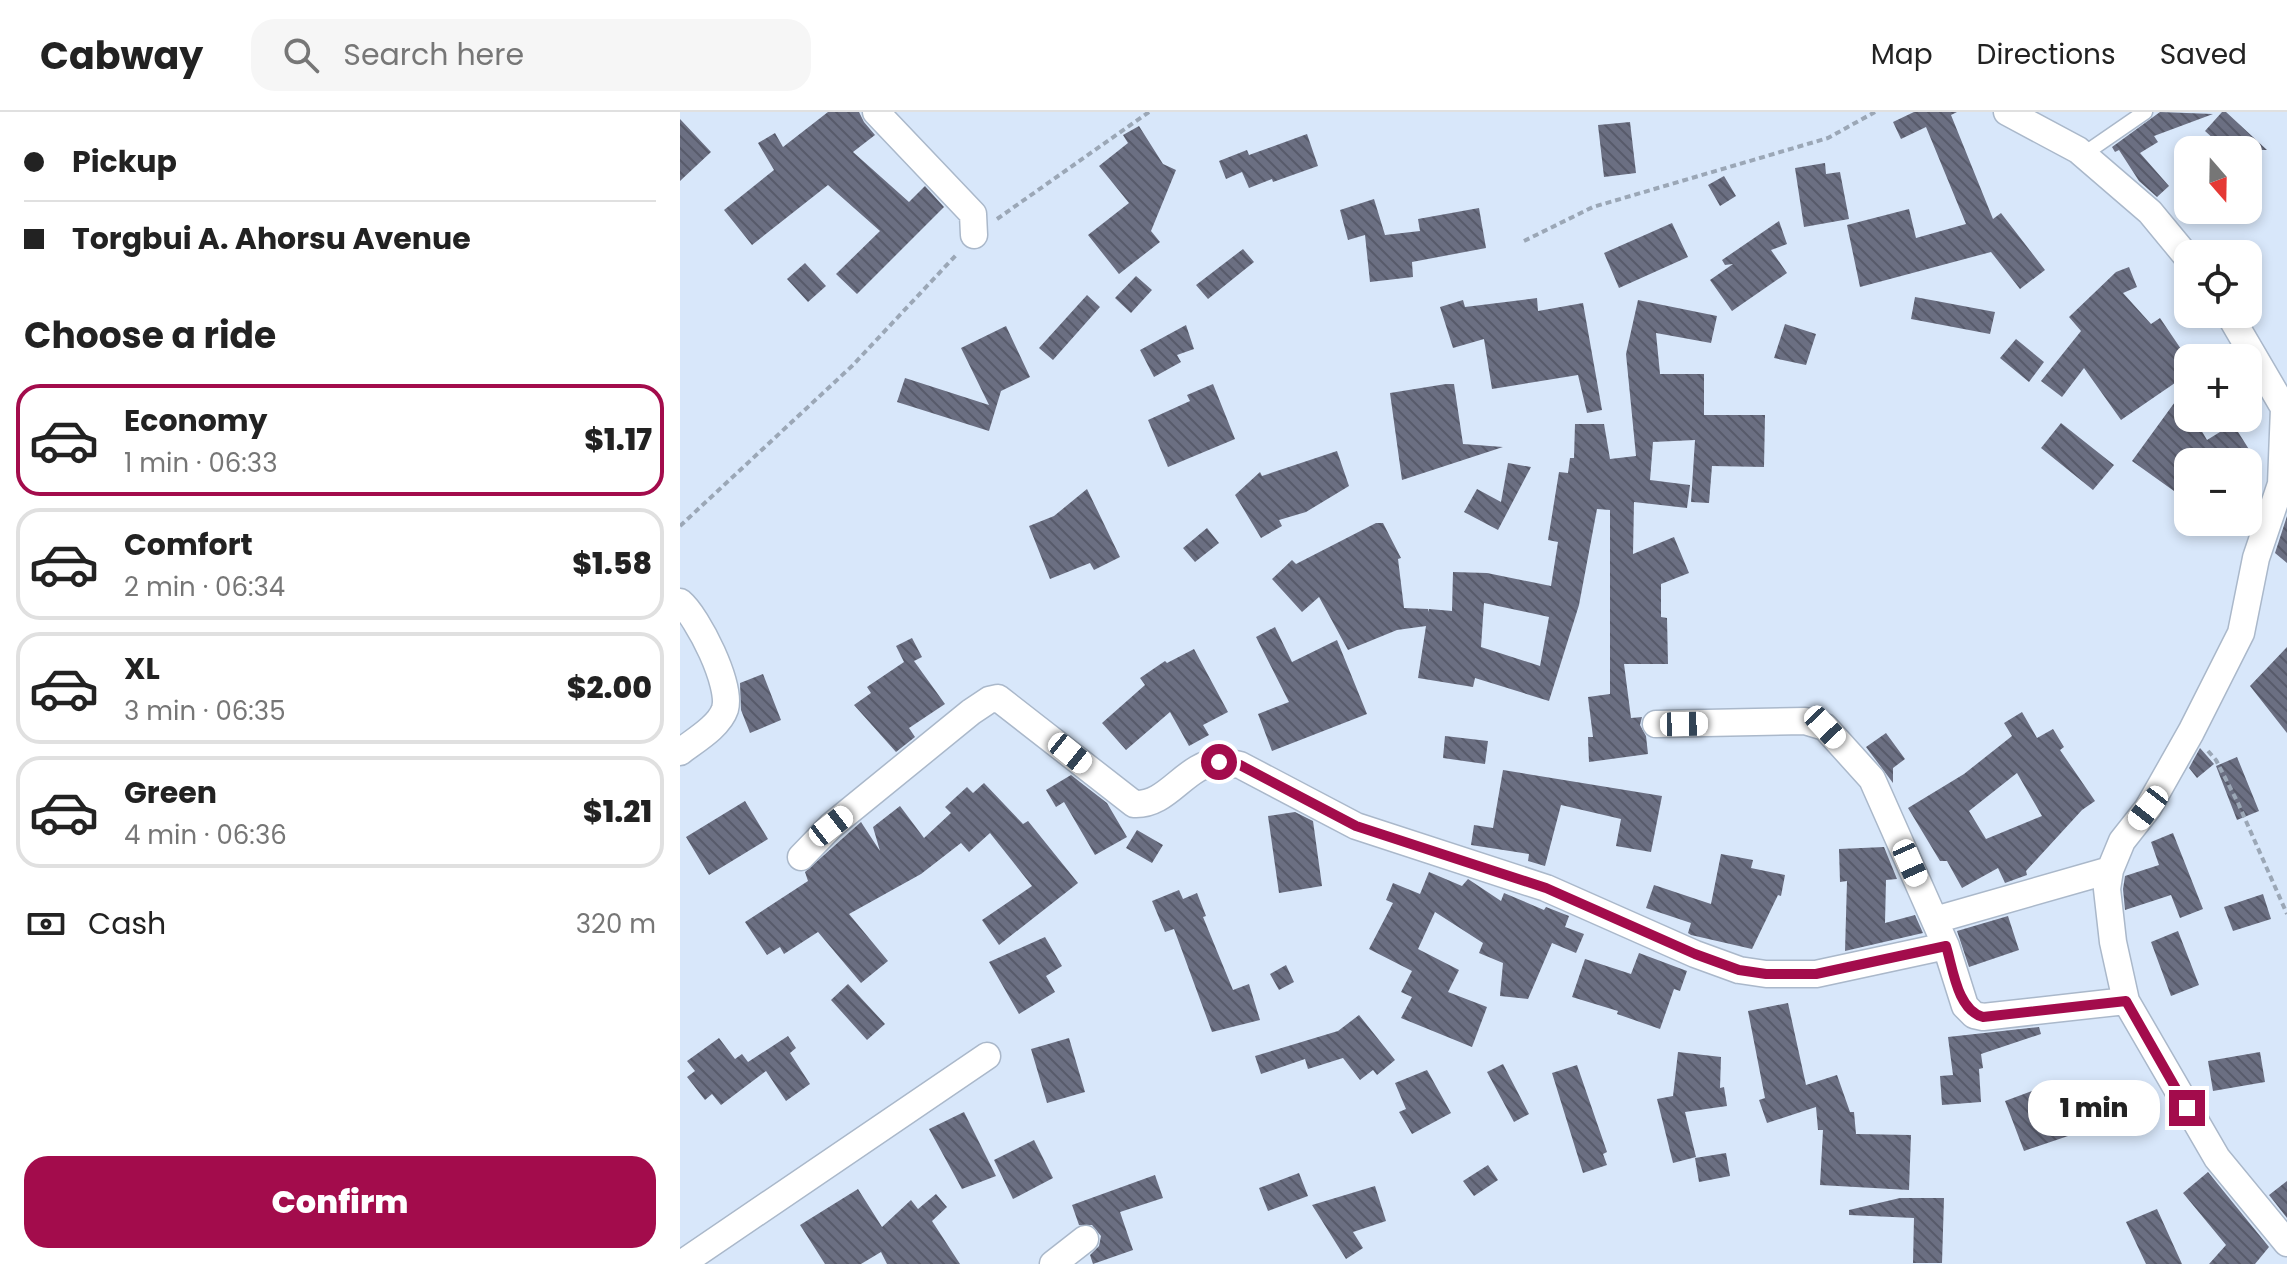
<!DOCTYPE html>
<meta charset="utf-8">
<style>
:root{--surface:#fff;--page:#f6f6f6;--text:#222;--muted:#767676;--line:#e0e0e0;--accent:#a30c4c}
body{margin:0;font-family:Poppins,sans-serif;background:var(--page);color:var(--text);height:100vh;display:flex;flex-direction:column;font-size:30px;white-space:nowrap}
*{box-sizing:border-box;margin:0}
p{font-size:26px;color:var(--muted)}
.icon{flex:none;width:44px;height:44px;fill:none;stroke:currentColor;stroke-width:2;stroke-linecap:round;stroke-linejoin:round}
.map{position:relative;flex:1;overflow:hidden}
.drawer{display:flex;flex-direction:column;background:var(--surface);width:680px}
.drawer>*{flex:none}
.banner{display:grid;align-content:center;height:176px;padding:0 24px;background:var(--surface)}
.needle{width:52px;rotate:160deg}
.tools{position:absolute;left:1494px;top:24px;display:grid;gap:16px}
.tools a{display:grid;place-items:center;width:88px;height:88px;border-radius:16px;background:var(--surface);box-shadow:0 4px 12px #0003;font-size:40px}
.end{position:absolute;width:36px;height:36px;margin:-18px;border:10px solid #a30c4c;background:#fff;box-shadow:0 0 0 4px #fff}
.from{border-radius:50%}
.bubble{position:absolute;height:56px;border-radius:24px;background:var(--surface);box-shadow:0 4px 12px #0003;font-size:26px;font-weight:800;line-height:56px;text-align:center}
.car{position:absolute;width:24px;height:48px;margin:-24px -12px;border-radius:10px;box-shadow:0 0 6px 2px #0007;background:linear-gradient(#fff 24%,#345 0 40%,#fff 0 76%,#345 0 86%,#fff 0)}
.banner b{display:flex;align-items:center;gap:28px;height:76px;font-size:30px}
.banner b+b{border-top:2px solid var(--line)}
.banner i{width:20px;height:20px;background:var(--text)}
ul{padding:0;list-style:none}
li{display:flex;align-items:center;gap:24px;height:112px;margin:0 16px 12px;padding:0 8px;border:4px solid var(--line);border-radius:24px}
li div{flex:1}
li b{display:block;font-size:30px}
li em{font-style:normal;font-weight:800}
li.current{border-color:var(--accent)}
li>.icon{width:72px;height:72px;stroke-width:1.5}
h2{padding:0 24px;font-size:36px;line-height:96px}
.pay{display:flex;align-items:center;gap:20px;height:88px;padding:0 24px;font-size:30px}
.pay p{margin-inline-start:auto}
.button{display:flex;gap:16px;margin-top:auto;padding:16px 24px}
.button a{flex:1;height:92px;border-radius:24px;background:var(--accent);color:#fff;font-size:32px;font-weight:800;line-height:92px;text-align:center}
header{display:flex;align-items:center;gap:48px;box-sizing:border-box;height:112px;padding:0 40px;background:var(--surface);border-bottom:2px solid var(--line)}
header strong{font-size:38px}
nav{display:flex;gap:44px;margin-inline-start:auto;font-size:28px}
.search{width:560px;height:72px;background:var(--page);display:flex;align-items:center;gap:20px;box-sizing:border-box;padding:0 28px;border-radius:24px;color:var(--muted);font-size:30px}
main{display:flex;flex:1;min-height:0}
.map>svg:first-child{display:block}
</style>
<header>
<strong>Cabway</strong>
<div class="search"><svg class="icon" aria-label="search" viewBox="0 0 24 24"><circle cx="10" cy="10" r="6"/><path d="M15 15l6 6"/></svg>Search here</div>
<nav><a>Map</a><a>Directions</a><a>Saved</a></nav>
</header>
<main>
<section class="drawer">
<div class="banner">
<b><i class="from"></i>Pickup</b>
<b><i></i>Torgbui A. Ahorsu Avenue</b>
</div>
<h2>Choose a ride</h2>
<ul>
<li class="current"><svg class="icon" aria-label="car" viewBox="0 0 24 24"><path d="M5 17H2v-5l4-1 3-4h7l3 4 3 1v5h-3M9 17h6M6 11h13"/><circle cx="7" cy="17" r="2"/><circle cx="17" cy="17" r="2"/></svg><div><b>Economy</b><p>1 min · 06:33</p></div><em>$1.17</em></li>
<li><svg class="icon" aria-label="car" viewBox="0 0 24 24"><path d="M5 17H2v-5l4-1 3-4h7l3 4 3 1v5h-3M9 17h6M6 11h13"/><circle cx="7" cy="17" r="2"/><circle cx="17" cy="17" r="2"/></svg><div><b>Comfort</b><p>2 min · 06:34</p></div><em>$1.58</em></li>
<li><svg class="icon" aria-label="car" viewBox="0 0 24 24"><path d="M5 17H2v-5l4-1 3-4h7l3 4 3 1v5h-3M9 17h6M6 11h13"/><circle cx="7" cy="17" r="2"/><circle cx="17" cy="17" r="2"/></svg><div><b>XL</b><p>3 min · 06:35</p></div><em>$2.00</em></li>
<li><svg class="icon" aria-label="car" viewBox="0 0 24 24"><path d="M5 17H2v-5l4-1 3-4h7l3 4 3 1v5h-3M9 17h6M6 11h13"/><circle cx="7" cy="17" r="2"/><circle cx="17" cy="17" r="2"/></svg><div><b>Green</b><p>4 min · 06:36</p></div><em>$1.21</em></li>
</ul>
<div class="pay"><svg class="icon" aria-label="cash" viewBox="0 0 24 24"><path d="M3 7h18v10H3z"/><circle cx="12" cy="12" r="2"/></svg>Cash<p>320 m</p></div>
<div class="button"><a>Confirm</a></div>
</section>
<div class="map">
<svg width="1607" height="1152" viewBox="0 0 1607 1152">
<defs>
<pattern id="building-back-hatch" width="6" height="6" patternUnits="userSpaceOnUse" patternTransform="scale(2)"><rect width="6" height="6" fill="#6b6f82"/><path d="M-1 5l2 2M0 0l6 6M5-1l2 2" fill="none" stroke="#575a6a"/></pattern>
</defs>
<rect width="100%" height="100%" fill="#d8e7fa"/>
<path fill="url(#building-back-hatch)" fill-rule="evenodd" d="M148 0H179L184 10 195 23 173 40 229 90 245 74 264 95 177 182 156 162 200 119 148 73 72 133 44 98 94 58 78 31 95 21 103 35Z
M1234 0H1277L1271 3 1313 107 1321 101 1365 158 1340 177 1311 140 1180 175 1167 113 1229 97 1236 126 1286 112 1246 15 1221 27 1213 10Z
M1480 0 1533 2 1474 24 1478 30 1460 41 1489 74 1477 85 1459 69 1439 38 1435 40 1432 35Z
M1542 0H1546L1587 38H1546L1525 19Z
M0 7 31 40 0 69Z
M950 10 956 61 924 65 918 13Z
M459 14 483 52 496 58 471 119 480 130 439 162 408 123 449 91 419 54 448 31 443 23Z
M627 22 638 54 593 70 592 67 569 76 562 60 546 67 539 49 567 38 569 43Z
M1145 51 1146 62 1160 60 1169 107 1124 115 1115 56Z
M1044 64 1056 84 1040 94 1028 73Z
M694 87 705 123 740 119 738 107 799 96 806 136 732 150 733 165 690 170 685 123 668 128 660 98Z
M1099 109 1107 132 1091 138 1107 161 1052 199 1030 168 1053 152 1045 153 1042 148Z
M992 111 1008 145 939 176 924 141Z
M563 137 574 150 528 187 516 173Z
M125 151 146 174 128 190 107 167Z
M1449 155 1457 175 1443 181 1471 212 1480 206 1501 237 1499 239 1508 262 1441 308 1404 256 1382 285 1361 269 1401 219 1389 205 1436 160Z
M456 164 472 178 451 201 435 186Z
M407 183 420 195 373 248 359 236Z
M1235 185 1315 200 1310 222 1231 207Z
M857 186 858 199 903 191 922 298 907 301 898 263 812 277 804 227 773 236 760 195 783 188 785 195Z
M958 188 1037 204 1031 231 976 221 980 262H1024V303H1085L1084 355 1032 354 1029 391 1011 390 1015 328 973 330 970 368 1010 373 1007 396 954 390 953 442 994 425 1009 461 981 472V505L987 506 988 552H944L951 606 962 605 960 613 966 624 968 642 909 650 908 625H913L908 585 930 582V398L917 397 899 493 869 589 795 566 793 575 738 566 746 514 717 518 668 538 639 485 622 500 592 467 612 448 616 452 696 411H703L721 446 718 447 724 496 748 497 749 500V497L772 499 773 460 807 461 871 474 878 430 868 428 879 360 888 361 890 346H894L895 312H924L930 347 956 344 946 242ZM804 491 869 505 860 554 801 535Z
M1105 212 1136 222 1126 253 1094 246Z
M506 213 514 237 497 243 501 250 474 265 460 238Z
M326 214 350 265 321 279 309 319 217 290 225 266 309 293 281 236Z
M1336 227 1364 250 1349 270 1320 246Z
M533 272 555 327 488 355 468 308 510 289 507 283Z
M766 272H774L783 332 823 335 722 368 710 281Z
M1500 283 1508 296V306H1514L1527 328 1553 312 1577 350H1508V389L1452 349Z
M1381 311 1434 353 1413 378 1361 336Z
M657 339 669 374 626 400 599 408 602 414 581 426 555 383 580 360 582 364Z
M828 351 851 355 818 418 784 400 797 377 821 390Z
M407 377 440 445 414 458 410 451 370 467 349 414 374 404Z
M1607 404V451L1595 441Z
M527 416 539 431 515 450 503 436Z
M595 515 612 550 657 528 687 602 592 639 578 602 609 590 576 525Z
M232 526 242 545 234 549 265 592 229 616 235 625 216 640 174 593 191 581 187 575 224 550 216 534Z
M1607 535V621L1570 574Z
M514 537 548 600 523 613 529 623 509 634 490 600 446 638 422 611 465 573 460 566 485 549 487 551Z
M83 562 101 608 70 621 61 598 60 571Z
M1342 600 1357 626 1373 617 1384 635 1380 638 1415 689 1402 698 1346 759 1347 763 1325 771 1318 756 1282 776 1267 749H1260L1228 696 1284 662 1332 624 1324 611ZM1337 661 1362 704 1306 727 1289 699Z
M1206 621 1225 647 1213 656V671L1186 635Z
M765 624 808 629 805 652 763 646Z
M1520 636 1534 652 1517 666 1509 656Z
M1557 645 1579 699 1557 708 1536 654Z
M823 658 982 684 971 740 936 734 941 707 881 693 865 754 848 749 849 742 791 733 794 713 813 716Z
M391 663 427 691 447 725 415 743 384 690 376 695 366 678Z
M304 671 343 712 348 709 398 771 319 833 302 808 352 774 310 721 289 740 281 731 241 762 169 802 208 849 181 871 138 820 104 842 100 835 87 843 65 810 128 769 125 760 181 710 200 739 193 715 220 694 244 726 271 701 265 695 287 675 293 681Z
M65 689 88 727 29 763 6 725Z
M615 700 633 709 642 774 599 781 588 704Z
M457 718 483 733 472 751 446 736Z
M1493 721 1523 797 1500 806 1491 783 1445 798 1443 777 1445 764 1479 753 1471 730Z
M1204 735 1217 767 1206 768 1205 811 1235 803 1243 821 1165 839 1167 769 1160 770 1159 737Z
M1041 742 1073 748 1071 756 1105 763 1101 784 1098 783 1072 837 1011 823 1008 821 1011 811 966 796 974 773 1031 792Z
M749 760 782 774 788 767 821 789 824 781 864 798 866 795 889 804 885 815 904 822 896 841 872 831 848 887 820 884 823 851 799 841 803 831 755 800 738 837 779 858 768 880 807 895 792 935 721 906 732 885 721 880 732 859 689 837 713 791 706 788 713 771 740 782Z
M499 778 503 787 517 781 526 804 523 805 553 878 569 872 580 908 532 920 494 817 485 820 472 789Z
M1583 782 1591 807 1553 819 1544 795Z
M1328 804 1339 838 1289 855 1277 819Z
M1498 819 1519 873 1491 884 1471 830Z
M365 825 382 854 366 864 375 880 339 902 309 850Z
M959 841 1007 859 1000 879 994 877 980 917 937 902 938 899 892 885 905 847 951 862Z
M606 853 614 870 599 878 590 862Z
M168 872 205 912 187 928 151 888Z
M1108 891 1126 973 1157 963 1170 1000H1174L1176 1022 1231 1023 1229 1078 1140 1073 1143 1018H1138L1136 995 1087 1011 1079 988 1085 986 1068 899Z
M679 903 715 948 697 963 693 958 680 968 663 946 628 957 625 947 581 962 575 944 658 919Z
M1359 915 1361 922 1301 942 1303 956 1299 957 1301 990 1262 993 1260 964 1273 963 1268 925Z
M108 924 116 936 110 941 130 972 106 989 86 959 41 993 32 982 25 988 7 965 15 959 7 949 39 926 55 947 62 942 68 950Z
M389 926 405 980 367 991 351 937Z
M998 940 1041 945 1040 976 1044 975 1047 994 1005 1000 1016 1045 993 1051 977 987 993 984Z
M1580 940 1585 970 1533 979 1528 949Z
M823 952 849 1002 834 1010 807 960Z
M897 953 927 1040 923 1042 927 1053 903 1061 872 961Z
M747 958 771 1001 732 1022 719 1000 726 997 715 971Z
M1374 971 1391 1023 1344 1039 1325 989Z
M284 1000 316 1064 282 1077 249 1017Z
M354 1028 373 1066 333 1087 314 1048Z
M1046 1041 1050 1064 1019 1070 1015 1046Z
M808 1053 818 1068 794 1084 783 1069Z
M1528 1060 1589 1135 1575 1152H1529L1546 1133 1503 1081Z
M619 1061 628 1084 588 1099 579 1076Z
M475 1063 483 1086 440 1100 453 1138 413 1152 410 1143 419 1134 421 1124 412 1113H399L392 1093Z
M1607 1069V1106L1589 1083Z
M695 1074 706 1109 673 1120 683 1136 666 1147 632 1093Z
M178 1077 202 1115 231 1088 238 1097 256 1082 267 1095 252 1109 280 1152H207L201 1140 181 1152H145L120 1113Z
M1220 1086H1264L1262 1151H1233L1234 1106 1169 1103V1098Z
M1477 1097 1502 1152H1466L1446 1110Z"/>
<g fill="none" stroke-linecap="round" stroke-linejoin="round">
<g stroke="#aab8ca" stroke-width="17">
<path id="lane" d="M1404 42 1465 0"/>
</g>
<g stroke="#aab8ca" stroke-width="29">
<path id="street" d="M196 0 293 102 294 123
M1327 0 1398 38 1470 100 1508 146
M1549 202 1604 296 1601 372 1576 446 1561 521 1511 620 1468 696 1442 729 1430 758 1427 777 1433 830 1446 889 1537 1046 1607 1131
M0 490C18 505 52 573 45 597 39 615 14 629 0 640
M976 612 1125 609 1145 615 1192 667 1266 834 1285 894 1294 903 1303 905 1446 889
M121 745 151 714 291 600 309 588 318 586 454 692C489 694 505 651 540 650 546 650 554 652 560 653L676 714 866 776 1015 842 1059 858 1086 862H1136L1266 834
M1255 808 1430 758
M1 1152 307 944
M373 1152 405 1127"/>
</g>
<path stroke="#9ba7b6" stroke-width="4" stroke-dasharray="6 4" stroke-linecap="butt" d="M317 107 469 0
M844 129 913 95 1148 26 1195 0
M0 414 172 254 278 141
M1528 639 1536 648 1558 691 1607 802"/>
<use href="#lane" stroke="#fff" stroke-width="14"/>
<use href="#street" stroke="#fff" stroke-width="26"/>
</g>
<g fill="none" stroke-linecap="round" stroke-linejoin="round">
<path stroke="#a30c4c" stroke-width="10" d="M539 650 560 653 676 714 866 776 1015 842 1059 858 1086 862H1136L1266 834C1273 856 1277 898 1303 905L1446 889 1507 996"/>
</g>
</svg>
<div class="tools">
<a><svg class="needle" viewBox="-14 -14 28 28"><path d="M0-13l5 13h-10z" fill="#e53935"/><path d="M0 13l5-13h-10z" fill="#767676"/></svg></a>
<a><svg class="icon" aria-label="locate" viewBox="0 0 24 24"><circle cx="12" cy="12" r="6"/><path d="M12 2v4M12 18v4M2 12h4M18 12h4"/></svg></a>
<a>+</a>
<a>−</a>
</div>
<i class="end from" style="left:539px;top:650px"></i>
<i class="end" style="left:1507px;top:996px"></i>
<div class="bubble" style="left:1348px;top:968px;width:132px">1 min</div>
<i class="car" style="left:1004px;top:612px;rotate:89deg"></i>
<i class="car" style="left:1145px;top:615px;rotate:137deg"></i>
<i class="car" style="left:390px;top:641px;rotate:129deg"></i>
<i class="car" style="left:1468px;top:696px;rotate:218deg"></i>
<i class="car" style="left:151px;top:714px;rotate:52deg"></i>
<i class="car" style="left:1230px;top:751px;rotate:156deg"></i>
</div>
</main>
